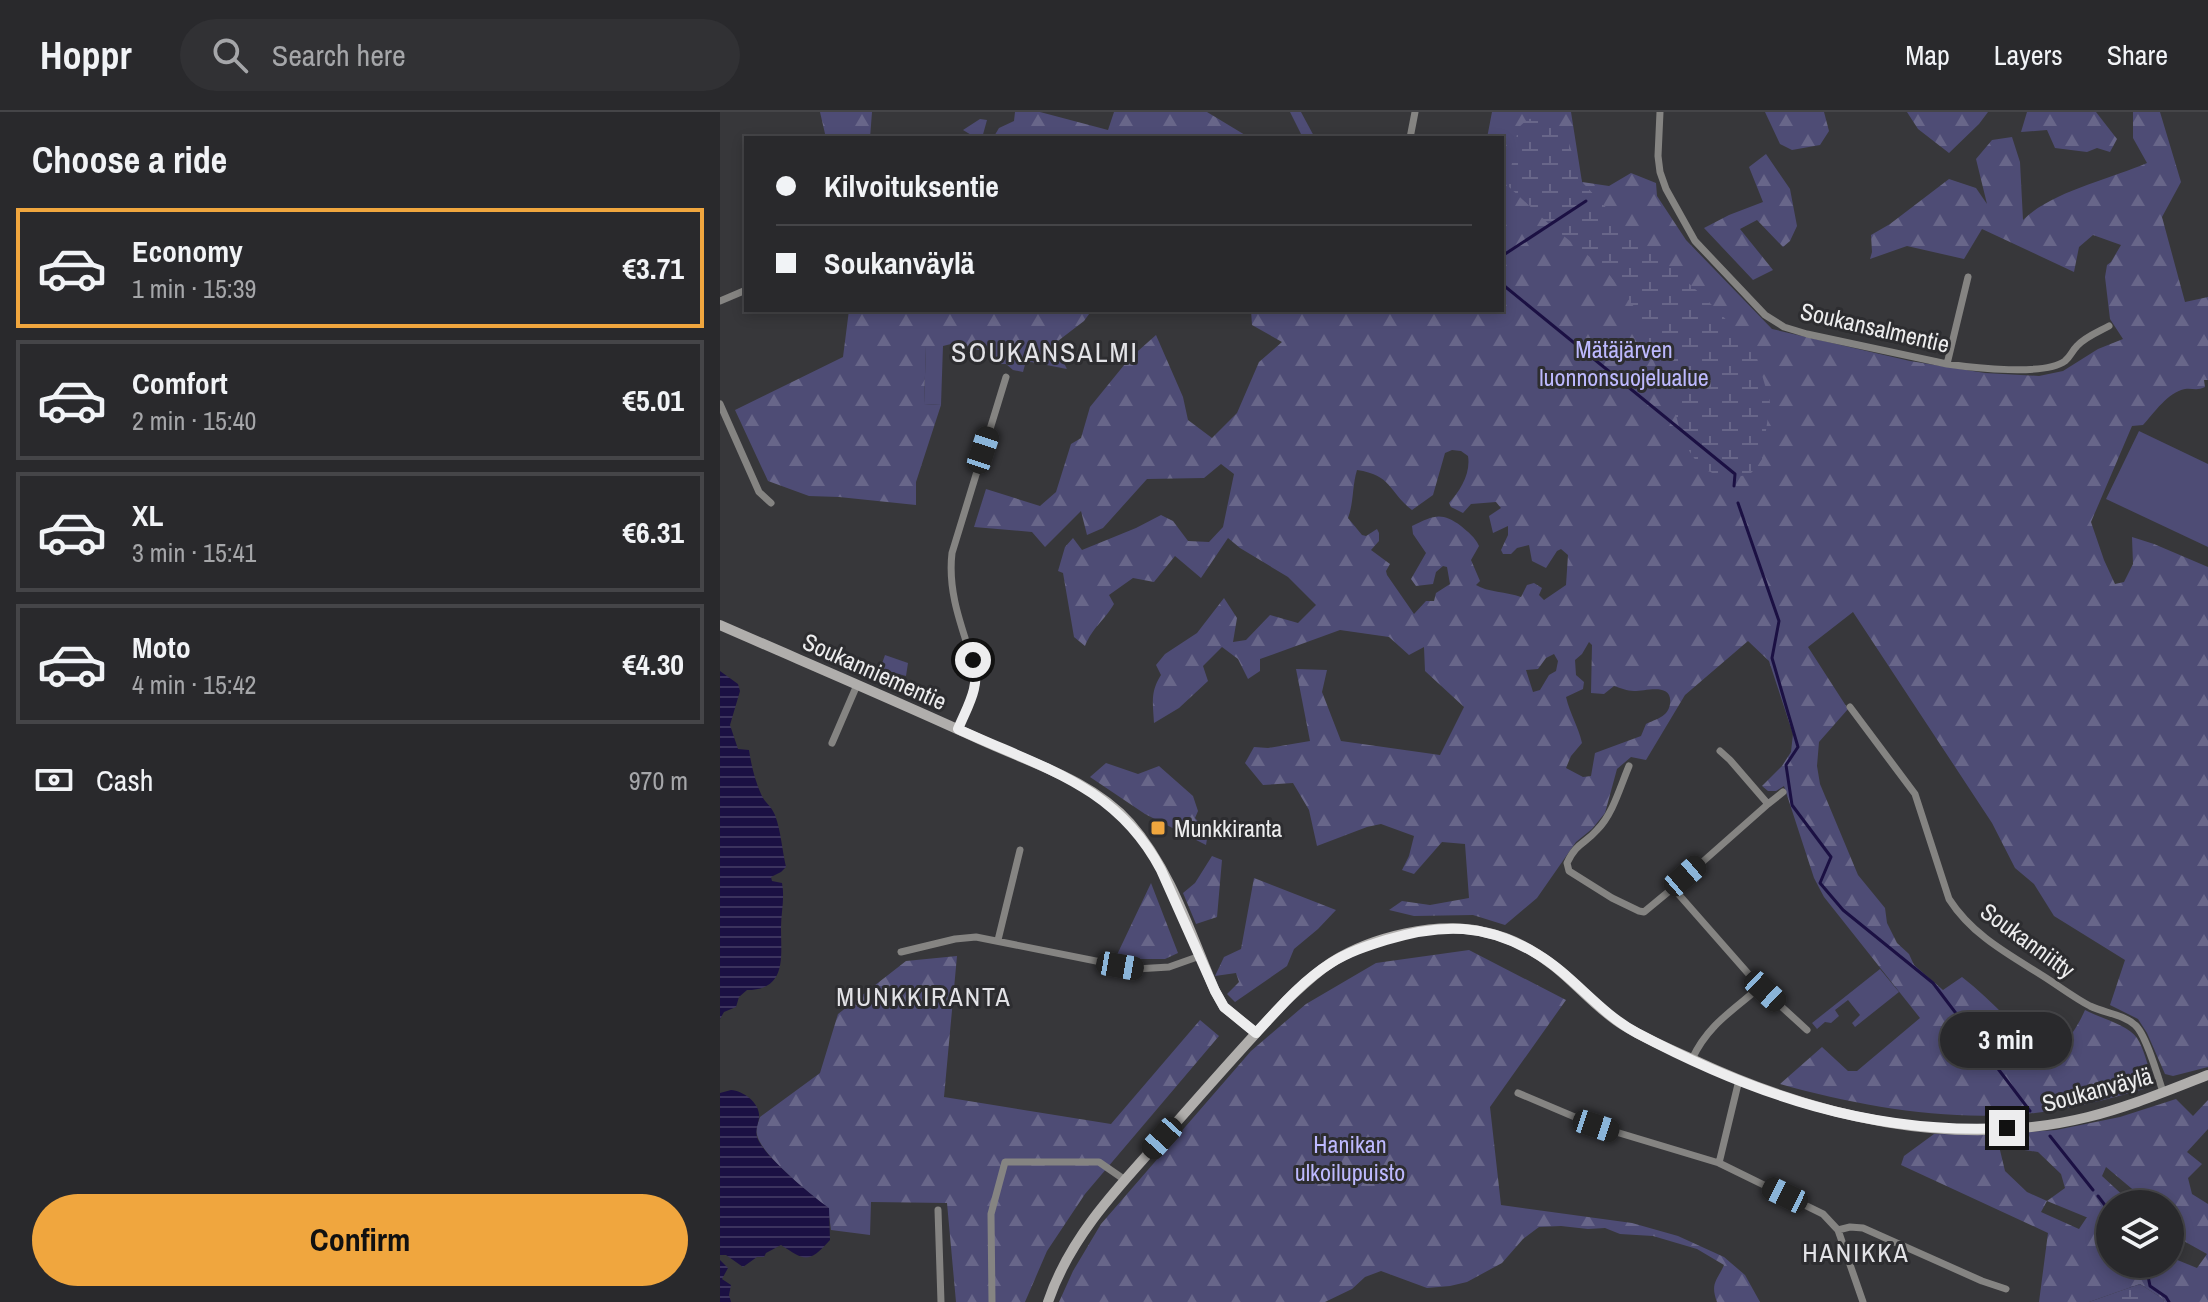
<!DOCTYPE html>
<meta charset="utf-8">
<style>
:root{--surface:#29292c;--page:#313134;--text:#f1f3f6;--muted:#a5a6a9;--line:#454548;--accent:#f0a63e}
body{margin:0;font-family:"Archivo Narrow",sans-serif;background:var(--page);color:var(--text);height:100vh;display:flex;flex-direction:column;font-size:30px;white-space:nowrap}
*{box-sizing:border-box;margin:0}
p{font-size:26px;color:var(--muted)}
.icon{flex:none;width:44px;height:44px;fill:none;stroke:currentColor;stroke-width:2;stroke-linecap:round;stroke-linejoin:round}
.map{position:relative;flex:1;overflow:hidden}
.drawer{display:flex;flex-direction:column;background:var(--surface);width:720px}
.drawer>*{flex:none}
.guide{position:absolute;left:24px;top:24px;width:760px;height:176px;border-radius:0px;box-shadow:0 4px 12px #0003,0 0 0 2px var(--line);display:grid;align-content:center;height:176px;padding:0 32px;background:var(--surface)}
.buttons{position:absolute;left:1376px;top:1078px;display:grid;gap:16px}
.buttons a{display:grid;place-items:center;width:88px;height:88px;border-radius:50%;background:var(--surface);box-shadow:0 4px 12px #0003,0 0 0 2px var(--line);font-size:40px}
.end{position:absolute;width:36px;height:36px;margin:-18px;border:10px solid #ededee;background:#111;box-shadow:0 0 0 4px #111}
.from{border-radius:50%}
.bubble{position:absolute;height:56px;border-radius:28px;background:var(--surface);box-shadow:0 4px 12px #0003,0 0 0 2px var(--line);font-size:26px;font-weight:800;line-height:56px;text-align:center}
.car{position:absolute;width:24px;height:48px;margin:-24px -12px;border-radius:10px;box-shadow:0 0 6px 2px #0007;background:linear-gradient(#222 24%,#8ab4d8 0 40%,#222 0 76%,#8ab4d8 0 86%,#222 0)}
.guide b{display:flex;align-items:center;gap:28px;height:76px;font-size:30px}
.guide b+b{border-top:2px solid var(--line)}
.guide i{width:20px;height:20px;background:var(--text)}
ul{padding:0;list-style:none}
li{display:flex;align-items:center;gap:24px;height:120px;margin:0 16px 12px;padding:0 16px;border:4px solid var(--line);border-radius:0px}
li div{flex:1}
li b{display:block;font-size:30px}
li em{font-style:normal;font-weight:800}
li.on{border-color:var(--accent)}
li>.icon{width:72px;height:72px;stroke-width:1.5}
h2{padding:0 32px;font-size:36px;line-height:96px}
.pay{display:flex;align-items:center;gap:20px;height:88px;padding:0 32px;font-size:30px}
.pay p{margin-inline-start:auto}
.action{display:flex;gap:16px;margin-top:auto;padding:16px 32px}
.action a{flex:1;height:92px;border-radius:48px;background:var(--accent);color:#111;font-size:32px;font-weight:800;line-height:92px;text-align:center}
header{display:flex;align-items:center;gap:48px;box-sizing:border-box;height:112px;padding:0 40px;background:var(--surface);border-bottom:2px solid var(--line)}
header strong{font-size:38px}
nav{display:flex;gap:44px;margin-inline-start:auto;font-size:28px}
.search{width:560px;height:72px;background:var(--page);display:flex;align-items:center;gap:20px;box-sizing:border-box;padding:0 28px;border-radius:44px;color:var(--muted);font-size:30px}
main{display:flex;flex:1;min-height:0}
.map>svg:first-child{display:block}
</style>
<header>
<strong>Hoppr</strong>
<div class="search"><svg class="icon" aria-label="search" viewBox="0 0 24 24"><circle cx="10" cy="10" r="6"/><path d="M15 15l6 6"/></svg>Search here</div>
<nav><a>Map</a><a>Layers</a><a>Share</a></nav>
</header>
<main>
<section class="drawer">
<h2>Choose a ride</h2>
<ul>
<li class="on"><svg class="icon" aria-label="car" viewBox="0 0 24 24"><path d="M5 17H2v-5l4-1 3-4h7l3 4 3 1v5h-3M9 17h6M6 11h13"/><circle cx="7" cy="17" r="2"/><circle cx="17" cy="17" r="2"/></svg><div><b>Economy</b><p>1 min · 15:39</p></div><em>€3.71</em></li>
<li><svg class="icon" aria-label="car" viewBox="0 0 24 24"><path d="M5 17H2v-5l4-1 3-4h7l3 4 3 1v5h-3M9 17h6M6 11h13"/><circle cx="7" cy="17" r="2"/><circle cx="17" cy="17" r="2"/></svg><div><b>Comfort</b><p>2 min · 15:40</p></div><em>€5.01</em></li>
<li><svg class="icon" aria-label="car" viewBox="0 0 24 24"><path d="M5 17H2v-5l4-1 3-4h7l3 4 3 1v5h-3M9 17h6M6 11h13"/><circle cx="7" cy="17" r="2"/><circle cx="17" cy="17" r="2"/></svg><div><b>XL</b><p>3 min · 15:41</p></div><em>€6.31</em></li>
<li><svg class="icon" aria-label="car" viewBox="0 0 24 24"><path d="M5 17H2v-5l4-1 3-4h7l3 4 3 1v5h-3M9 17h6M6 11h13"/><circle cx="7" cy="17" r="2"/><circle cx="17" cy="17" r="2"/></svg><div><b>Moto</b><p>4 min · 15:42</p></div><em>€4.30</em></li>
</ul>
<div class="pay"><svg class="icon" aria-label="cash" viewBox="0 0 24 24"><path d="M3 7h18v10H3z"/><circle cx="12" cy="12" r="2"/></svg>Cash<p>970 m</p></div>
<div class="action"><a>Confirm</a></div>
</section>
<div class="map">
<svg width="1488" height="1190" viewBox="0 0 1488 1190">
<defs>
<pattern id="forest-firs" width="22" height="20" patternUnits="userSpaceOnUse" patternTransform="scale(2)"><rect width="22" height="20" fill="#4e4c75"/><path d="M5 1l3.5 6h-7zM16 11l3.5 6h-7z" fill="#686689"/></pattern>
<pattern id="wetland-marsh" width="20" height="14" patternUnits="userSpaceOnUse" patternTransform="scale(2)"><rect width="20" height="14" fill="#4e4c75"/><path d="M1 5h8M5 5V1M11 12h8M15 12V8" fill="none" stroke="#686689"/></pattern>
<pattern id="water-rules" width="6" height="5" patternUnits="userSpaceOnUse" patternTransform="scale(2)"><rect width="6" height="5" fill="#1b1043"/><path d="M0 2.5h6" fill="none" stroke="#3c335e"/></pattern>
</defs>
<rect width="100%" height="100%" fill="#37373a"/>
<path fill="#4e4c75" d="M570 0H581L595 26H583Z
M206 234H223L221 293 204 292Z
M1419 319 1488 352V435L1386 387Z
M165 543 188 551 186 564 160 557Z
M1160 857 1179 880 1135 915 1132 911 1140 903 1128 888 1115 898 1119 904 1111 911 1105 910 1097 917 1092 911Z"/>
<path fill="url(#forest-firs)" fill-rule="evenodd" d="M100 0H152L150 26H106Z
M295 0H320L388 18 394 0H487L530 26H273L279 16 294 9Z
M772 0H851L862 70 889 74 911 61 936 71 937 84 966 128 1052 217 1190 249 1265 261 1319 264 1343 259 1378 237 1403 227 1390 207 1385 165 1387 153 1391 150 1401 133 1373 123 1359 135 1354 160 1262 117 1244 147 1187 134 1150 147 1152 140 1151 123 1170 112 1229 67 1256 76 1267 92 1256 47 1272 28 1292 25 1300 50 1303 108C1331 80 1390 67 1427 51L1413 26V0H1440L1461 70 1442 105 1465 190 1488 185V268H1484L1485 275C1477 279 1473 276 1465 277 1448 280 1434 301 1423 313L1412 314 1371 410 1384 448 1395 472 1404 470 1413 452 1412 425 1434 432 1488 455V955L1453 964 1445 962 1427 921 1418 907 1390 893 1405 848 1334 804 1314 772 1295 756 1272 711 1133 500 1088 535 1128 597 1099 630 1097 654 1100 672 1138 763 1165 796 1167 811 1177 831 1189 842 1194 853 1223 878 1242 865C1260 879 1277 896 1293 912 1299 920 1304 931 1312 937 1337 953 1357 916 1365 898 1380 906 1408 913 1417 926 1424 937 1427 951 1431 963L1424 977C1388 987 1352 997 1315 1001 1228 1010 1143 995 1060 972L1102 935 1128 959H1137L1200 906 1104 785 1094 766 1064 674 1056 679H1048L1042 674 1062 654 1071 640 1073 622 1049 549 1028 529 965 583 926 648 911 645 897 657 885 701 872 717 856 730 817 786 785 813 753 803 694 804 669 798 682 789 710 793 749 786 745 732 722 730 694 762 682 758 689 744 694 724 661 712 647 715 597 734 589 698 573 671 543 673 525 651 534 635 548 636 590 629 576 557 607 558 602 580 621 629 720 643 744 595 705 559 704 535 689 543 669 525 620 518 540 547V559L528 567 518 547 502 535 483 554 488 569 459 596 434 611C433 591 430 580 441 563L436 553 445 542 477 521 504 486 517 506 513 530 526 528 550 503 578 511 596 493 568 465 520 436 508 426 481 466 455 444 434 470 413 466 389 483 394 492C383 510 373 515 365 534L354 525 343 461 338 459 345 435 353 426 362 438 416 416 441 403 453 409 468 429 489 430 503 415 514 362 501 352 484 366 427 367 383 416 367 423 361 399 325 435 312 420 254 415 266 377 320 394 336 380 351 332 361 326 370 295 409 247 436 223 463 285 468 308 492 326 517 301 539 250 562 230 532 213 531 198H782V26H767ZM732 338 741 339 748 344C751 362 740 379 729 391L731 395 743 401 751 392 776 390 781 396 769 404 773 421 788 414V423L781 438 783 442H791L797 436 809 433 812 449 826 456 837 439 841 437 848 443 846 473 824 488 819 483 822 476 814 471 807 473 801 485C787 480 767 480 756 473L760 469 751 448 759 434C755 425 748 420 741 414 721 399 713 404 692 414L693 422 706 441 691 467 696 474 713 472 716 460 723 454 727 455 730 472 716 481 714 489H706L694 502 667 463 666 459 670 452 651 438 659 429V421L657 417 646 424 642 423 628 406C634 390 632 374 637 358 672 363 668 379 692 398L713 383 725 341ZM869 530 872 533 871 581 884 582 894 574C901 576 907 579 914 579 926 579 953 570 950 592 948 605 936 607 926 612L921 624 875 641 871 664 863 665 846 656 851 644 862 631C858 614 850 602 846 585L863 577 864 570 856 563 855 548 862 542ZM834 542 838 549 836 559 829 563 820 578 813 580 806 558 818 557 826 546Z
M1045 0H1104L1109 19 1100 33 1072 38 1060 32Z
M1187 0H1268L1259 12 1229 41 1198 17Z
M1307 0H1376L1397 27 1390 40 1377 36 1367 40 1335 36 1327 18 1301 20Z
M260 7 267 8 262 26H253V24L243 18Z
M1046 42 1070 77 1077 114 1070 129 1063 135 1037 108 1020 117 1053 158 1033 168 984 116 1009 103 1043 90 1029 55Z
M129 198H372L364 209 334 232 347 257 306 249 303 260 293 258 286 252H280L272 242 235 231 223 234H206L204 292 221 293 196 370V393L119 385 89 384 48 369 15 298 123 245Z
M386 651 418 662 439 654 473 684 478 699 475 706 488 721 486 733 425 702 370 665Z
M492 744 502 748 497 805 476 812 463 781 475 771Z
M534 766 616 798 598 817 574 837 567 854 515 890 507 882 519 870 516 861 495 864 504 845 521 837Z
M431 771 458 841 445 847H395Z
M749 838 846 888 770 995 781 1093 912 1111 958 1124 1004 1145 1025 1163 1040 1190H997C990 1171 997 1169 1004 1153L977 1137 933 1124 900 1122 885 1116 868 1117 841 1114 819 1115 803 1127 782 1151 747 1170 730 1174 707 1176 661 1159 645 1165 632 1177 605 1190H339L353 1159 381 1112 531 939 586 892 656 851Z
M237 844 224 985 391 1012 480 908 499 924 365 1082 327 1139 305 1190H236L227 1091 151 1090 150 1123 111 1118 108 1096C91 1083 42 1044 37 1023 35 1017 38 1011 40 1005L100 961 118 902 186 849Z
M1456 987 1473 1004 1488 988V1017L1467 1040 1482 1052 1468 1066 1472 1082 1488 1092V1190H1444L1443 1187 1420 1172 1369 1190H1319L1328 1121 1181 1053 1184 1044 1214 1022 1268 1023 1336 1018 1400 1005ZM1279 1034 1318 1040 1341 1062 1345 1076 1327 1089 1307 1080 1285 1059ZM1386 1055 1430 1092H1450V1119L1453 1123 1487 1142 1477 1156 1450 1145V1152H1390V1092H1408V1088L1382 1064ZM1327 1089 1366 1105H1367L1359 1117 1321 1100Z"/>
<path fill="url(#wetland-marsh)" d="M825 6 844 17 862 70 899 109 984 185 1034 236 1050 290 1042 347 1037 355 1029 363 1004 366 981 356 963 330 952 288 932 246 921 204 885 157 830 113 788 74 798 16 808 7Z
M1420 1172 1443 1187 1444 1190H1369Z"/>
<path fill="url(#water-rules)" d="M0 559 18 572 20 579 10 613 18 637 29 638C31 652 35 669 41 682 44 690 51 693 55 703 61 719 62 738 66 755L61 760 51 765 52 769 62 771C65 786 61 801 61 816 61 845 67 878 27 878L19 885 16 895 4 900 0 907Z
M11 978C24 979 41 992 39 1006 38 1013 35 1018 37 1025 43 1044 92 1084 109 1096L110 1128C88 1153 84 1148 61 1133L46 1141 44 1145H37L23 1155 6 1143H0V981Z
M0 1148 8 1156 2 1167 11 1173 9 1183 11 1190H0Z"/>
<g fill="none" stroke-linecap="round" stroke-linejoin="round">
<path stroke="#1b1043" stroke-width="3" d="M782 144 866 89
M782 172 1015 362 1014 374
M1018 391 1059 509 1052 546 1078 635 1066 653 1072 693 1111 745 1100 771 1123 798 1213 871 1310 999
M1330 1024 1373 1078
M1378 1084 1390 1100
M1428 1164 1430 1174 1446 1185 1449 1190"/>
<path stroke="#858482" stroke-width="7" d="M940 0 938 44 940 60 946 77 975 129 1045 203 1064 215 1087 222 1227 252C1254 256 1325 264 1345 249 1351 244 1352 239 1357 234 1365 225 1378 220 1389 214
M690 26 695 0
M0 189 26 178
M1227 252 1248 165
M0 292 39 380 51 391
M1130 595 1195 682 1229 787C1252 823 1288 842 1323 864 1339 874 1353 885 1370 894 1384 901 1403 902 1415 913 1426 922 1438 965 1443 980
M238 617 256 573V560C244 520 227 483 232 441L286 265
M112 631 137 573
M909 654C900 675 893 702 877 718 864 733 857 730 847 751L849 759 892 786 919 799 924 800 953 776
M1048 692 1063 680
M278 828 300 738
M181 840 235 827 256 825 416 857 449 855 480 844
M1040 875 1087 918
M972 947C988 913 1012 899 1040 875L953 776 1048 692 1010 648 1000 639
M798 981 876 1014 999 1051 1103 1102 1118 1118 1143 1190
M999 1051 1019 968
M218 1098 221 1190
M1118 1118 1130 1115 1143 1116 1262 1169 1286 1177
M272 1190 271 1102 285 1050H379L405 1068"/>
<path stroke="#b0aeac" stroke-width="10" d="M0 513C89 552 179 590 268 631 317 653 373 670 410 711 451 758 471 823 495 879L504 895 536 921
M328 1190C350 1124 401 1072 447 1021 486 977 525 932 566 889 581 875 595 861 612 850 652 825 717 809 764 820 789 825 814 838 834 854 858 873 877 897 903 913 925 927 950 937 974 948 1096 1005 1234 1038 1368 1005 1409 995 1449 978 1488 963"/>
</g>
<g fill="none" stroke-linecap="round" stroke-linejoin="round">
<path stroke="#ededee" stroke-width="10" d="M253 548C261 574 248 593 238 617 319 655 396 672 441 758L495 879 504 895 536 921C559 896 582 869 611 851 628 840 647 834 666 828 722 811 766 811 817 842 854 864 878 900 917 921 1034 983 1152 1023 1287 1016"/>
</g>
<rect fill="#f0a63e" stroke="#2d2d30" stroke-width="3" x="430" y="708" width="16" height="16" rx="4"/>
<g text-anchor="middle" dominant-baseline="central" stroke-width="6" stroke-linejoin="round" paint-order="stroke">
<g font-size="24" fill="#ededee" stroke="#2d2d30">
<text transform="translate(1155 215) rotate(13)">Soukansalmentie</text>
<text transform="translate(155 559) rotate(24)">Soukanniementie</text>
<text transform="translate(1308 828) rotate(36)">Soukanniitty</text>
<text transform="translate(1377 977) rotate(-15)">Soukanväylä</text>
</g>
<g font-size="24" fill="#bdb9fe" stroke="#2d2d30">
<text x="904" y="237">Mätäjärven<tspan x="904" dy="28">luonnonsuojelualue</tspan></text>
<text x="630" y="1032">Hanikan<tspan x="630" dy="28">ulkoilupuisto</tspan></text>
</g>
<g font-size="24" fill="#ededee" stroke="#2d2d30" text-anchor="start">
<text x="454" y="716">Munkkiranta</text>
</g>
<g font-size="26" letter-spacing="2" fill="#e3e3e7" stroke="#2d2d30">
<text x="204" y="884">MUNKKIRANTA</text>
<text x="1136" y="1140">HANIKKA</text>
</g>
<g font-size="28" letter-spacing="2" fill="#e3e3e7" stroke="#2d2d30">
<text x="325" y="240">SOUKANSALMI</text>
</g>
</g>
</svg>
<div class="buttons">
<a><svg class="icon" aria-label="layers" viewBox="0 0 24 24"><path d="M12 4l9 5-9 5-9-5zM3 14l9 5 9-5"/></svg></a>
</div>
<i class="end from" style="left:253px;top:548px"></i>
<i class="end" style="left:1287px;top:1016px"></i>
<div class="bubble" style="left:1220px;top:900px;width:132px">3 min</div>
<i class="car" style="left:263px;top:338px;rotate:18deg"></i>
<i class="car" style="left:965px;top:764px;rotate:49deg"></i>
<i class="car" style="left:400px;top:854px;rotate:100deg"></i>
<i class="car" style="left:1045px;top:879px;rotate:133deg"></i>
<i class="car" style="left:876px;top:1014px;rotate:108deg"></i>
<i class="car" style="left:442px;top:1026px;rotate:222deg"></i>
<i class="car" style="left:1065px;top:1083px;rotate:296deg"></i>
<div class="guide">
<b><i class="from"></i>Kilvoituksentie</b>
<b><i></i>Soukanväylä</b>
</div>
</div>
</main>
